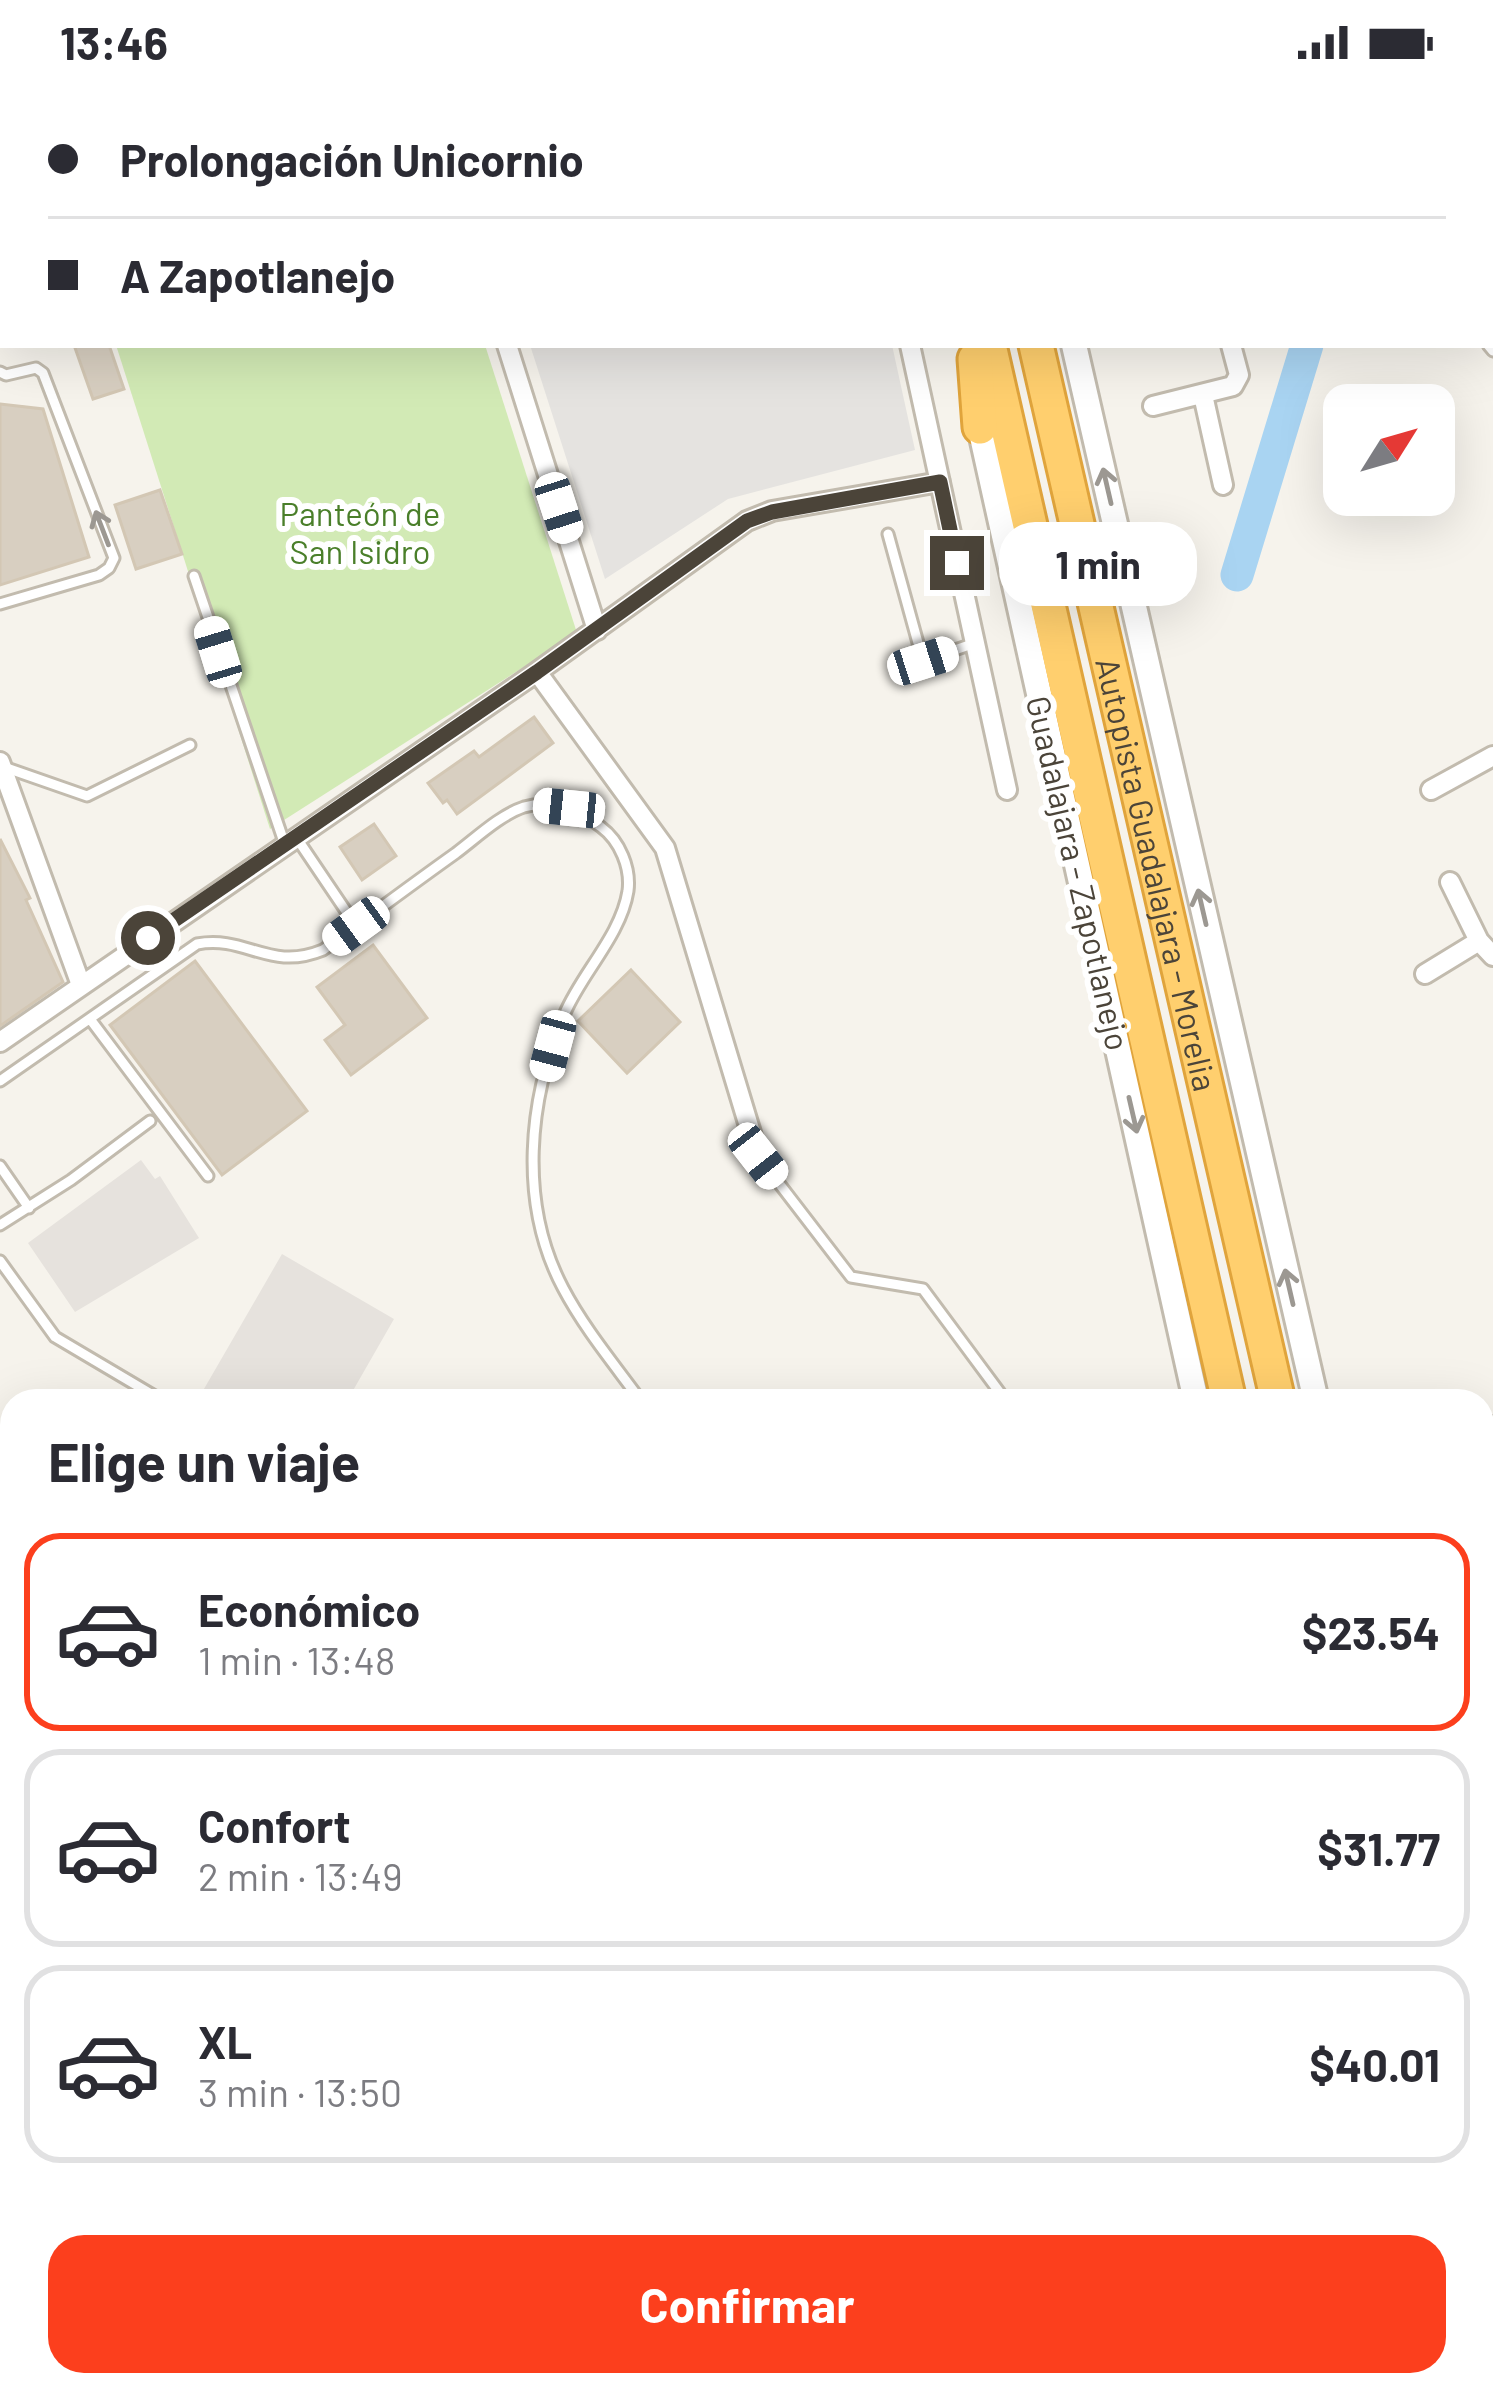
<!DOCTYPE html>
<html lang="es">
<meta charset="utf-8">
<style>
:root{--surface:#fff;--page:#f2f2f3;--text:#2b2b33;--muted:#7c7c81;--line:#e1e1e2;--accent:#fc3f1d}
body{margin:0;font-family:Barlow,sans-serif;background:var(--page);color:var(--text);height:100vh;display:flex;flex-direction:column;font-size:45px;white-space:nowrap}
*{box-sizing:border-box;margin:0}
p{font-size:39px;color:var(--muted)}
.icon{flex:none;width:66px;height:66px;fill:none;stroke:currentColor;stroke-width:2;stroke-linecap:round;stroke-linejoin:round}
.map{position:relative;flex:1;overflow:hidden}
.drawer{position:absolute;left:0px;top:1305px;width:1494px;height:1008px;display:flex;flex-direction:column;background:var(--surface);border-radius:36px 36px 0 0;box-shadow:0 12px 48px #0002}
.drawer>*{flex:none}
.top-card{position:absolute;left:0px;top:0px;width:1494px;height:264px;box-shadow:0 12px 48px #0002;display:grid;align-content:center;height:264px;padding:0 48px;background:var(--surface)}
.needle{width:78px;rotate:53deg}
.tools{position:absolute;left:1323px;top:300px;display:grid;gap:24px}
.tools a{display:grid;place-items:center;width:132px;height:132px;border-radius:24px;background:var(--surface);box-shadow:0 12px 48px #0002;font-size:60px}
.end{position:absolute;width:54px;height:54px;margin:-27px;border:15px solid #4b4439;background:#fff;box-shadow:0 0 0 6px #fff}
.from{border-radius:50%}
.bubble{position:absolute;height:84px;border-radius:36px;background:var(--surface);box-shadow:0 12px 48px #0002;font-size:39px;font-weight:700;line-height:84px;text-align:center}
.car{position:absolute;width:36px;height:72px;margin:-36px -18px;border-radius:15px;box-shadow:0 0 9px 3px #0007;background:linear-gradient(#fff 24%,#345 0 40%,#fff 0 76%,#345 0 86%,#fff 0)}
.top-card b{display:flex;align-items:center;gap:42px;height:114px;font-size:45px}
.top-card b+b{border-top:3px solid var(--line)}
.top-card i{width:30px;height:30px;background:var(--text)}
ul{padding:0;list-style:none}
li{display:flex;align-items:center;gap:36px;height:198px;margin:0 24px 18px;padding:0 24px;border:6px solid var(--line);border-radius:36px}
li div{flex:1}
li b{display:block;font-size:45px}
li em{font-style:normal;font-weight:700}
li.on{border-color:var(--accent)}
li>.icon{width:108px;height:108px;stroke-width:1.5}
h2{padding:0 48px;font-size:54px;line-height:144px}
.cta{display:flex;gap:24px;margin-top:auto;padding:24px 48px}
.cta a{flex:1;height:138px;border-radius:36px;background:var(--accent);color:#fff;font-size:48px;font-weight:700;line-height:138px;text-align:center}
.status{display:flex;justify-content:space-between;align-items:center;height:84px;padding:0 60px;background:var(--surface);direction:ltr}
.status svg{height:33px;fill:currentColor}
.map>svg:first-child{display:block}
</style>
<div class="status"><b>13:46</b><svg viewBox="0 0 49 12"><path d="M0 12V9h3v3zM5 12V6h3v6zM10 12V3h3v9zM15 12V0h3v12zM26 1h20v11H26zM47 4h2v5h-2z"/></svg></div>
<div class="map">
<svg width="1493" height="2313" viewBox="0 0 1493 2313">
<rect width="100%" height="100%" fill="#f6f3ec"/>
<path fill="#e6e2dd" d="M141 1076 155 1095 160 1092 199 1154 75 1228 28 1159Z
M282 1170 394 1235 347 1317H197Z"/>
<path fill="#d2eab5" d="M116 261H485L577 549 270 745Z"/>
<path fill="#e5e3e0" d="M0 0H185L3 3 0 99Z
M445 0H832L833 3H446Z
M530 261H892L915 366 728 415 605 495Z"/>
<g fill="none" stroke-linecap="round" stroke-linejoin="round">
<path stroke="#a9d4f2" stroke-width="33" d="M1354 3V0
M1237 491 1307 261"/>
</g>
<path fill="#d8cfc1" stroke="#d3c7b4" stroke-width="3" d="M74 261H109L124 305 93 315Z
M0 320 43 325 89 473 0 501Z
M160 406 182 470 136 485 115 421Z
M534 633 553 659 457 730 447 716 443 719 428 699 474 667 479 673Z
M374 740 396 772 362 796 340 763Z
M0 755 30 814 26 816 63 898 0 942Z
M373 861 427 934 351 991 325 956 345 941 317 903Z
M195 877 307 1027 222 1091 110 941Z
M631 886 680 938 627 989 578 937Z"/>
<g fill="none" stroke-linecap="round" stroke-linejoin="round">
<g stroke="#c2bbae" stroke-width="15">
<path id="service" d="M191 0 194 3
M517 0 518 3
M770 0 771 3
M17 3 22 0
M0 13 3 11
M1488 261 1493 267
M0 288 6 291 36 284 43 289 114 474 109 484 99 491 0 520
M888 450 923 577 975 559
M194 492 285 761
M1 682 87 712 190 661
M296 753 356 842
M90 935 208 1092
M0 997 197 860C247 851 269 888 323 866 367 834 411 801 456 769 476 754 500 731 524 723 552 715 580 726 601 743 620 757 631 784 628 807 621 851 582 889 565 929 528 1015 518 1119 563 1204 584 1244 614 1280 641 1317
M758 1072 851 1193 923 1205 1006 1317
M0 1082 29 1124
M0 1141 71 1096 150 1037
M0 1177 55 1253 158 1314
M0 1548 12 1554
M798 2313 827 2301"/>
</g>
<g stroke="#c2bbae" stroke-width="24">
<path id="minor" d="M424 0 425 3
M853 0 854 3
M1169 0 1170 3
M1286 0 1287 3
M1309 0V3
M1430 0 1447 3
M1081 1 1087 0
M1375 3 1376 0
M1491 11H1493
M1491 40 1493 42
M1491 200 1493 202
M507 261 597 546
M910 261 1007 706
M1203 311 1223 401
M1153 322 1233 302 1239 291 1231 261
M537 588 665 764 758 1072
M0 678 81 901
M1431 706 1493 672
M1450 798 1479 857 1493 872
M1425 890 1479 857
M0 958 537 588 747 437 772 427 940 398
M1482 1349 1493 1342
M1482 1500 1493 1493
M0 1586 12 1593
M1482 1652 1493 1645
M1482 1737 1493 1752
M528 2301 534 2313
M1303 2301 1311 2313
M1091 2313 1116 2301"/>
</g>
<g stroke="#c2bbae" stroke-width="30">
<path id="tertiary" d="M902 0V3
M1014 0 1015 3
M236 3 241 0
M0 126 3 124
M1074 261 1316 1317
M977 330 1196 1317
M1482 2035 1493 2083"/>
</g>
<g stroke="#e6c16a" stroke-width="36">
<path id="primary" d="M0 2134 12 2147
M0 2190 12 2204
M99 2301 110 2313
M147 2301 158 2313"/>
</g>
<g stroke="#e0a43c" stroke-width="39">
<g id="motorway">
<path d="M930 0 931 3"/>
<path d="M977 0V3"/>
<path d="M989 261 1229 1317"/>
<path id="s1" d="M1036 261 1278 1317"/>
<path d="M975 275 980 343"/>
<path d="M1482 2200 1493 2247"/>
<path d="M1438 2301 1442 2313"/>
</g>
</g>
<use href="#service" stroke="#fff" stroke-width="9"/>
<use href="#minor" stroke="#fff" stroke-width="18"/>
<use href="#tertiary" stroke="#fff" stroke-width="24"/>
<use href="#primary" stroke="#ffe39c" stroke-width="30"/>
<use href="#motorway" stroke="#ffcf6e" stroke-width="33"/>
</g>
<defs><path id="oneway-shaft" d="M-6 0H5M1.5-3L5.5 0L1.5 3" fill="none" stroke-width="1.6" stroke-linecap="round" stroke-linejoin="round" transform="scale(3)"/></defs>
<g stroke="#9c9892">
<use href="#oneway-shaft" transform="translate(1107 402) rotate(-103)"/>
<use href="#oneway-shaft" transform="translate(102 444) rotate(-111)"/>
<use href="#oneway-shaft" transform="translate(1202 823) rotate(-103)"/>
<use href="#oneway-shaft" transform="translate(1133 1031) rotate(77)"/>
<use href="#oneway-shaft" transform="translate(1289 1203) rotate(-103)"/>
</g>
<g fill="none" stroke-linecap="round" stroke-linejoin="round">
<path stroke="#4b4439" stroke-width="15" d="M148 854 537 588 747 437 772 428 940 398 957 479"/>
</g>
<g text-anchor="middle" dominant-baseline="central" stroke-width="12" stroke-linejoin="round" paint-order="stroke">
<g font-size="33" fill="#4a7f2a" stroke="#fff">
<text x="360" y="429">Panteón de<tspan x="360" dy="38">San Isidro</tspan></text>
</g>
<g font-size="33" fill="#4b4439" stroke="#fff">
<text transform="translate(1079 789) rotate(77)">Guadalajara - Zapotlanejo</text>
<text stroke="none"><textPath href="#s1" startOffset="543">Autopista Guadalajara - Morelia</textPath></text>
</g>
</g>
</svg>
<div class="tools">
<a><svg class="needle" viewBox="-14 -14 28 28"><path d="M0-13l5 13h-10z" fill="#e53935"/><path d="M0 13l5-13h-10z" fill="#7c7c81"/></svg></a>
</div>
<i class="end from" style="left:148px;top:854px"></i>
<i class="end" style="left:957px;top:479px"></i>
<div class="bubble" style="left:999px;top:438px;width:198px">1 min</div>
<i class="car" style="left:559px;top:424px;rotate:162deg"></i>
<i class="car" style="left:218px;top:568px;rotate:343deg"></i>
<i class="car" style="left:923px;top:577px;rotate:72deg"></i>
<i class="car" style="left:569px;top:724px;rotate:276deg"></i>
<i class="car" style="left:356px;top:842px;rotate:234deg"></i>
<i class="car" style="left:553px;top:962px;rotate:195deg"></i>
<i class="car" style="left:758px;top:1072px;rotate:142deg"></i>
<div class="top-card">
<b><i class="from"></i>Prolongación Unicornio</b>
<b><i></i>A Zapotlanejo</b>
</div>
<section class="drawer">
<h2>Elige un viaje</h2>
<ul>
<li class="on"><svg class="icon" aria-label="car" viewBox="0 0 24 24"><path d="M5 17H2v-5l4-1 3-4h7l3 4 3 1v5h-3M9 17h6M6 11h13"/><circle cx="7" cy="17" r="2"/><circle cx="17" cy="17" r="2"/></svg><div><b>Económico</b><p>1 min · 13:48</p></div><em>$23.54</em></li>
<li><svg class="icon" aria-label="car" viewBox="0 0 24 24"><path d="M5 17H2v-5l4-1 3-4h7l3 4 3 1v5h-3M9 17h6M6 11h13"/><circle cx="7" cy="17" r="2"/><circle cx="17" cy="17" r="2"/></svg><div><b>Confort</b><p>2 min · 13:49</p></div><em>$31.77</em></li>
<li><svg class="icon" aria-label="car" viewBox="0 0 24 24"><path d="M5 17H2v-5l4-1 3-4h7l3 4 3 1v5h-3M9 17h6M6 11h13"/><circle cx="7" cy="17" r="2"/><circle cx="17" cy="17" r="2"/></svg><div><b>XL</b><p>3 min · 13:50</p></div><em>$40.01</em></li>
</ul>
<div class="cta"><a>Confirmar</a></div>
</section>
</div>
